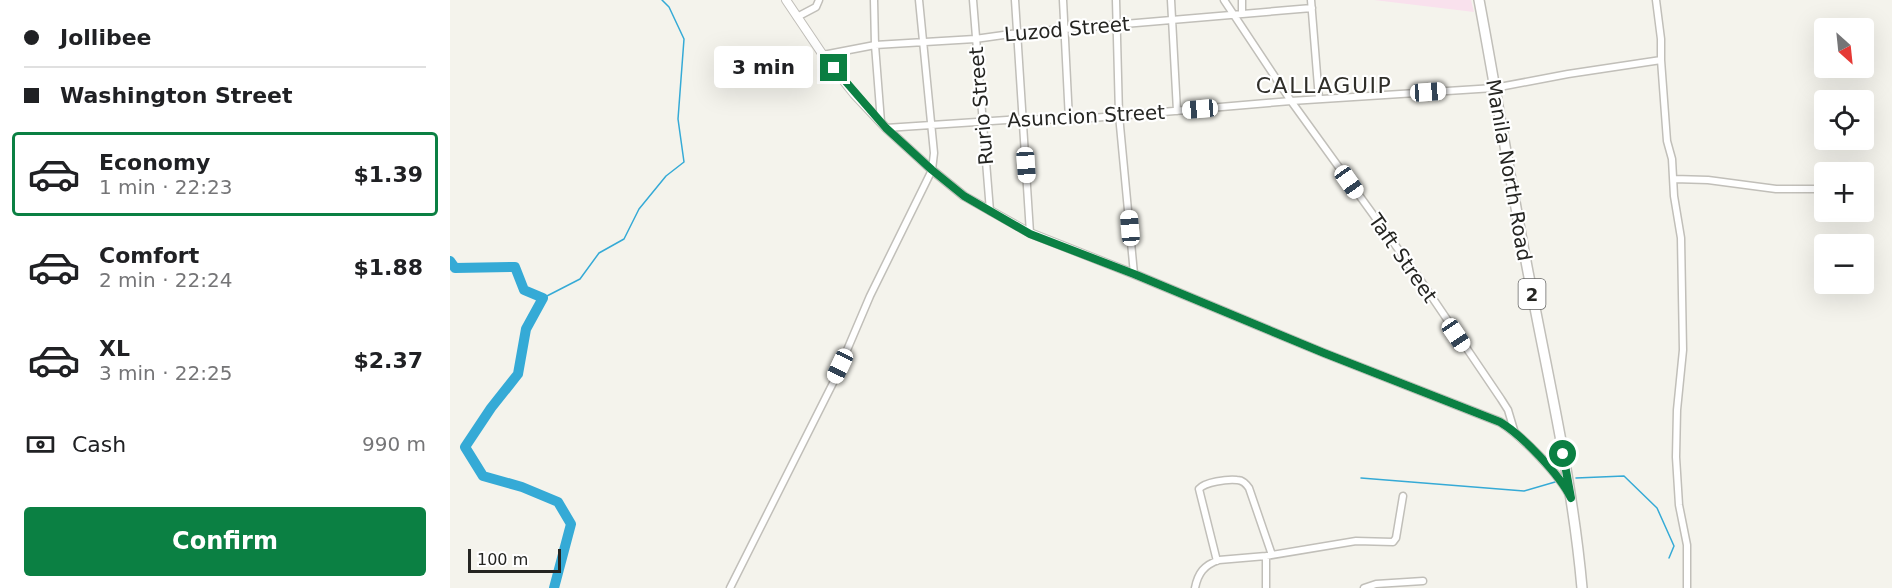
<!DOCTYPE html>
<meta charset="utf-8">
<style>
:root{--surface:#fff;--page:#f2f2f2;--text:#202124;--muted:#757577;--line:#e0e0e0;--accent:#0b8043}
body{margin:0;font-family:"DejaVu Sans",sans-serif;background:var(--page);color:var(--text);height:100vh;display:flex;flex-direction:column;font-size:22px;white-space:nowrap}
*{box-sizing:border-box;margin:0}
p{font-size:20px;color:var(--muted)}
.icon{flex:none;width:33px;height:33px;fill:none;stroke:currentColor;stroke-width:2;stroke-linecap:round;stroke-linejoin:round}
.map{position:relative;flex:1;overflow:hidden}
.side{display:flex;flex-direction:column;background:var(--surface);width:450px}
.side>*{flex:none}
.top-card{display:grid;align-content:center;height:132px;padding:0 24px;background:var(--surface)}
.needle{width:39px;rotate:153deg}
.buttons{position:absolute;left:1364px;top:18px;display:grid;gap:12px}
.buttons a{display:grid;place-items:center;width:60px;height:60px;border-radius:6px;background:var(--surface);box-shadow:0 6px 24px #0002;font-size:30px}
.scale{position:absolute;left:18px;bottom:15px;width:93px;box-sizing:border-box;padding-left:6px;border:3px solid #252522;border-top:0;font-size:16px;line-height:21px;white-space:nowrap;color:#252522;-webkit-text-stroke:4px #fff;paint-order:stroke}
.end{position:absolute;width:27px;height:27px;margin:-14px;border:8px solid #0b8043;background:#fff;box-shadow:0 0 0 3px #fff}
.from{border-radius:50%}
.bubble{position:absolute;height:42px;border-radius:6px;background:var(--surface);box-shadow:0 6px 24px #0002;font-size:20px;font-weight:700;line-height:42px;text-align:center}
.car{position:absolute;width:18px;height:36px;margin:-18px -9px;border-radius:8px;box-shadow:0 0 4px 2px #0007;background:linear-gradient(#fff 24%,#345 0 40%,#fff 0 76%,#345 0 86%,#fff 0)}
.top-card b{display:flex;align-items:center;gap:21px;height:57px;font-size:22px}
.top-card b+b{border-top:2px solid var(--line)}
.top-card i{width:15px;height:15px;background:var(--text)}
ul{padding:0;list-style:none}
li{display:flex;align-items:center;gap:18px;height:84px;margin:0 12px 9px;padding:0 12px;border:3px solid transparent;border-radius:6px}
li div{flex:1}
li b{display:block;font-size:22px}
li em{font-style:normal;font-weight:700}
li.current{border-color:var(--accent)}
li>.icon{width:54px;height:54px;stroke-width:1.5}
.pay{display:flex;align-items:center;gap:15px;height:66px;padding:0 24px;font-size:22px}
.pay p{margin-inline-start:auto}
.action{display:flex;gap:12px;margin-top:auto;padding:12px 24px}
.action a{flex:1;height:69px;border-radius:6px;background:var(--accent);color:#fff;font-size:24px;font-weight:700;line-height:69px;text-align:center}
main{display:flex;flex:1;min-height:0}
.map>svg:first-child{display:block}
</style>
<main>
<section class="side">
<div class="top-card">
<b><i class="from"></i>Jollibee</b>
<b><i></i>Washington Street</b>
</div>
<ul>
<li class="current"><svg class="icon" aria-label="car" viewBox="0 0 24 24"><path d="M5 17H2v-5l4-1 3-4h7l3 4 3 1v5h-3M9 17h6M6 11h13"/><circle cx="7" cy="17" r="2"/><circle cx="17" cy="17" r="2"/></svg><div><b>Economy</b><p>1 min · 22:23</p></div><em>$1.39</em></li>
<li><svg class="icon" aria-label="car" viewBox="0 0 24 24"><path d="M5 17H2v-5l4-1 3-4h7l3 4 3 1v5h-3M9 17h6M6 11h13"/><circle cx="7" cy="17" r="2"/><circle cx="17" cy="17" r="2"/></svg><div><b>Comfort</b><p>2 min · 22:24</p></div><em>$1.88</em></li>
<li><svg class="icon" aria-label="car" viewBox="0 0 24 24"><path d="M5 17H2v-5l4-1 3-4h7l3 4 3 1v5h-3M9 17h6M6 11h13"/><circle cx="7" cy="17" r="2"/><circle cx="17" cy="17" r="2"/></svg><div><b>XL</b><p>3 min · 22:25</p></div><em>$2.37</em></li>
</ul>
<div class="pay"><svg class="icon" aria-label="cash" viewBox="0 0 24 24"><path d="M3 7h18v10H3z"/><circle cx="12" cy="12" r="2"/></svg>Cash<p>990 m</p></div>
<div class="action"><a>Confirm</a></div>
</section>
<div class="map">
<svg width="1442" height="588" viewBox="0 0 1442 588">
<rect width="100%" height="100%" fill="#f4f3ec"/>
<path fill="#f9e1ed" d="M924 0H1021L1024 12Z"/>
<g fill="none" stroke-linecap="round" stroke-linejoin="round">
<path stroke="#35aad6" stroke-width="1.5" d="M93 298 130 279 149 253 174 239 189 209 216 176 234 162 228 119 234 39 219 7 212 0
M911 478 1074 491 1105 482
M1126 478 1174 476 1207 508 1224 546 1219 558"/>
<path stroke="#35aad6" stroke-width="10" d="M0 261 5 268 65 267 74 290 93 298 76 329 68 374 41 408 15 447 33 476 72 487 108 502 121 524 104 588"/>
<g stroke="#c1bfb9" stroke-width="9">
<path id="minor" d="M424 0 425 45 431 122
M523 0 540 211
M565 0 580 233
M613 0 619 120
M666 0 669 115 684 274
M721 0 727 111
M774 0 841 101 969 278 1051 399 1058 410 1064 430
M861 0 869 99
M792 13V0
M347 17 366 7 369 0
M373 55 425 45 525 39 568 33 862 8
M1211 60 1217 141 1222 159 1224 196 1231 238 1233 350 1227 410 1226 457 1229 505 1237 545V588
M436 128 573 119 619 120 841 101 1044 88 1118 74 1211 60V39L1206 0
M1224 179 1258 180 1326 189H1374
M767 561 749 489C755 482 777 479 787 480 793 480 796 484 799 488L822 555
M280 588 383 383 420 296 482 170 484 153 469 0
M745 588C748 573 754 565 769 560L816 556 906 541 943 542 946 538 953 496
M816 588V556
M914 588 926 584 973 581"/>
</g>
<g stroke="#c1bfb9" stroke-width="10">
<path id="major" d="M336 0 373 55 404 94 436 128 482 170 514 196 580 233 684 274 874 353 1050 422C1070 434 1109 474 1119 494"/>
</g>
<g stroke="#c1bfb9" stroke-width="12">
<path id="highway" d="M1029 0C1047 96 1062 192 1081 287 1100 387 1123 486 1132 588"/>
</g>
<use href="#minor" stroke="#fff" stroke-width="6"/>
<use href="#major" stroke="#fff" stroke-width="8"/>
<use href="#highway" stroke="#fff" stroke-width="9"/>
</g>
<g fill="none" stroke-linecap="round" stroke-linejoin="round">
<path stroke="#0b8043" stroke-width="8" d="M384 68 436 128 482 170 514 196 580 234 684 274 874 353 1050 422C1072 435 1110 475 1121 498L1113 454"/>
</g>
<g text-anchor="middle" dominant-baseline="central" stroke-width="4.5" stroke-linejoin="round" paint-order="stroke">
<rect fill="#fff" stroke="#666664" stroke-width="1.5" x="1068.5" y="279" width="27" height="30" rx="4.5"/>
<g font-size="18" font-weight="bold" fill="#252522">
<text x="1082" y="294">2</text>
</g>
<g font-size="20" fill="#252522" stroke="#fff">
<text transform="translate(617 29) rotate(-5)">Luzod Street</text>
<text transform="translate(531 106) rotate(-95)">Rurio Street</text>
<text transform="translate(636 116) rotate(-3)">Asuncion Street</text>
<text transform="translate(1059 170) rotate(80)">Manila North Road</text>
<text transform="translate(953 258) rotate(55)">Taft Street</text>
</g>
<g font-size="22" letter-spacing="1.5" fill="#2f2e29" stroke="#fff">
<text x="874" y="85">CALLAGUIP</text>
</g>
</g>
</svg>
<div class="buttons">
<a><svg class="needle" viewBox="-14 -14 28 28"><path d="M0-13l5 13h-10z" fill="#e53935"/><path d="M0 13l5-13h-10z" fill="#757577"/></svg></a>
<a><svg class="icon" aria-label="locate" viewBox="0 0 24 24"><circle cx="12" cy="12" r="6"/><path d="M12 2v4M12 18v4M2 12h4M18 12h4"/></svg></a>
<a>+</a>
<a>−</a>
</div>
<div class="scale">100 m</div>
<i class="end from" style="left:1113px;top:454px"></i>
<i class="end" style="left:384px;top:68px"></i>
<div class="bubble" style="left:264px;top:46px;width:99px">3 min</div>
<i class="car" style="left:978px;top:92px;rotate:86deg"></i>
<i class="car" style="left:750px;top:109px;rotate:265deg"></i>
<i class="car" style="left:576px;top:165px;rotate:176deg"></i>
<i class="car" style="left:899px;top:182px;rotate:145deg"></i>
<i class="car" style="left:680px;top:228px;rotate:355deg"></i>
<i class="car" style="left:1006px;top:335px;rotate:146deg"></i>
<i class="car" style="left:390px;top:366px;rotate:205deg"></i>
</div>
</main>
